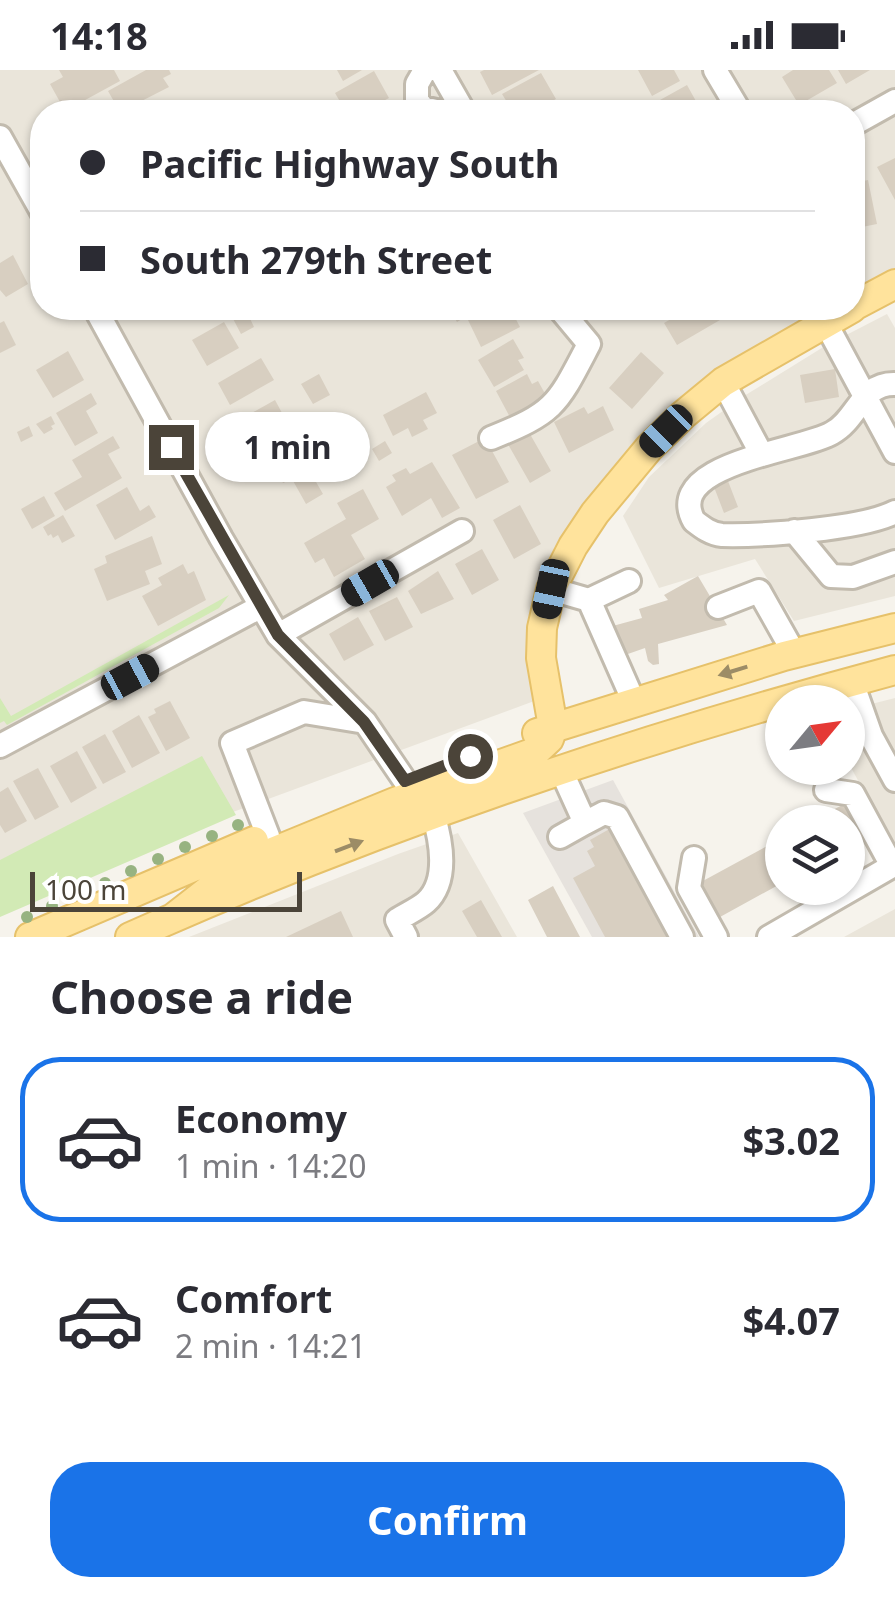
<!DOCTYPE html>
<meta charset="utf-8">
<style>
:root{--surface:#fff;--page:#f7f7f7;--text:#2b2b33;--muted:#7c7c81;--line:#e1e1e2;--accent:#1a73e8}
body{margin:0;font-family:"Noto Sans",sans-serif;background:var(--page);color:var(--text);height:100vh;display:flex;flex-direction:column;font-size:38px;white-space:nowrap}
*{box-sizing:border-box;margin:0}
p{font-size:32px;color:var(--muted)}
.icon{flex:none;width:55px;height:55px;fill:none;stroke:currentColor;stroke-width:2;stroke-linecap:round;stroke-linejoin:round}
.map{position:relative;height:867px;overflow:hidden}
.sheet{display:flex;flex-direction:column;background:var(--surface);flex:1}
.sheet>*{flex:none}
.guide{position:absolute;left:30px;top:30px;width:835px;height:220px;border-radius:40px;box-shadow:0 2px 8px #0004;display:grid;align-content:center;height:220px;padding:0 50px;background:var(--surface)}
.needle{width:65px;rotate:61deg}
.fabs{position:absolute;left:765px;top:615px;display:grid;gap:20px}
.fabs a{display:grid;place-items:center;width:100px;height:100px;border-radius:50%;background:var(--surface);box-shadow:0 2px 8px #0004;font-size:50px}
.scale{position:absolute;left:30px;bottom:25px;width:272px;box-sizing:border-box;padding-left:10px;border:5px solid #4b4439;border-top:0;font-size:28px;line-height:35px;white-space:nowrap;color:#4b4439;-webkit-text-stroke:8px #fff;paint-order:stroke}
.end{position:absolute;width:45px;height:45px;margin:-22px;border:12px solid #4b4439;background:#fff;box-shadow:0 0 0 5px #fff}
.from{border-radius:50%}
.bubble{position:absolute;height:70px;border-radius:35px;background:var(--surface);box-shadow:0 2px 8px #0004;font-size:32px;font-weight:700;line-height:70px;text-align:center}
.car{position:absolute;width:30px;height:60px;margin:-30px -15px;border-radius:12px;box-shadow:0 0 8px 2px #0007;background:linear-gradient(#222 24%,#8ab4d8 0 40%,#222 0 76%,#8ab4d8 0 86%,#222 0)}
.guide b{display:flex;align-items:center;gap:35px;height:95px;font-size:38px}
.guide b+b{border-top:2px solid var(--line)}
.guide i{width:25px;height:25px;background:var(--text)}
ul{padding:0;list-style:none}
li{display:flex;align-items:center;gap:30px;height:165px;margin:0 20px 15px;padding:0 30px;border:5px solid transparent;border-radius:40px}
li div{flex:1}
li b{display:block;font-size:38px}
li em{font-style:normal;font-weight:700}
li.current{border-color:var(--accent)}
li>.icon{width:90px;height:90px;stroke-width:1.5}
h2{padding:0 50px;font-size:45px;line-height:120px}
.action{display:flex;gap:20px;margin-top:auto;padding:20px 50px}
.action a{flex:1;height:115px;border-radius:40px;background:var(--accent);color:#fff;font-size:40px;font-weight:700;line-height:115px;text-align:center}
.status{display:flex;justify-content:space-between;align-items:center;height:70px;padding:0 50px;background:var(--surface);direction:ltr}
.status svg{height:28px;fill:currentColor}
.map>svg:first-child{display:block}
</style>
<div class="status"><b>14:18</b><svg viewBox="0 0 49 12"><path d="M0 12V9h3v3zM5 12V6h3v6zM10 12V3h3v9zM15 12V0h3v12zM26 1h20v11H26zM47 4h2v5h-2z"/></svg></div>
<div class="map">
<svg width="895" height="867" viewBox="0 0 895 867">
<rect width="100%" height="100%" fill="#f6f3ec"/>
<path fill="#eae5da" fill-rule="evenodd" d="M0 0H895V222L703 329 595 443 542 558 545 627 233 742 0 837ZM42 42H852V238H42Z
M887 244 895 258V526L794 551 755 489 659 518 623 446 649 407 706 353 744 326 825 276Z
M895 628V779L848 692V640Z
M458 763 517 867H189L398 784Z
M895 839V867H844Z"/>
<path fill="#e6e2dd" d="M613 710 699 867H592L523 743Z"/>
<path fill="#d2eab5" d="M229 525 219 538 7 655 4 651 0 653V628L11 646Z
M202 686 236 745 0 847V790Z"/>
<path fill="#d8cfc1" d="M59 0H114L120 11 65 41 50 14 63 7Z
M146 0H169L171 4 163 8 169 17 120 42 108 21Z
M337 0H362L343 11Z
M484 0H539L492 25 480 2Z
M638 0H674L680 11 652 26Z
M793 0H829L837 13 799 35 782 7Z
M838 0H870L846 14Z
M374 1 389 28 362 42H346L335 23Z
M541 3 556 29 532 42H513L502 24Z
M687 15 702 42H667L660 30Z
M104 31 110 42H83Z
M895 88V130L877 97Z
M868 110 877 154 852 159V113Z
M13 185 28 214 6 227 0 220V193Z
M241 238H245L254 257 241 264 230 243Z
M449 238H480L457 252Z
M492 238H510L520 257 481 277 468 250Z
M690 238H713L720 250 677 275 664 253Z
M4 251 16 275 0 283V253Z
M224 252 239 278 207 296 192 270Z
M513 269 524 288 518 290 524 300 494 317 478 290Z
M68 281 84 310 53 328 36 300Z
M641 282 664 303 632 339 609 318Z
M261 288 274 310 230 335 218 313Z
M835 299 839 327 805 333 800 305Z
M319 304 330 325 313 334 301 314Z
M527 304 532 314 538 311 548 329 511 349 496 321Z
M426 322 437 343 423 350 428 359 412 367 408 358 393 366 383 345Z
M91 323 97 334 86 341 98 363 75 376 56 343Z
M275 330 295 367 270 380 266 371 253 378 239 350Z
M603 336 614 360 569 383 554 352 584 337 588 344Z
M51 346 55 354 51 356 53 359 44 364 36 354Z
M29 356 33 366 21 372 17 362Z
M526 357 551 401 530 413 505 369Z
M113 366 120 378 108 384 122 408 65 441 54 423 82 407 72 390Z
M485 368 509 412 476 429 452 385Z
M385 371 392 383 379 391 372 379Z
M309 382 315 394 308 398 323 424 306 434 292 409 283 413 276 400Z
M432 392 460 438 442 448 431 428 402 446 386 417 396 411 392 405 406 398 410 404Z
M728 411 738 437 724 443 714 417Z
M127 417 140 441 149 435 156 447 115 470 96 435Z
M363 419 379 449 351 465 365 489 334 507 324 488 315 493 304 473 346 449 337 433Z
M44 426 55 446 32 459 21 439Z
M520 435 541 474 514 489 493 450Z
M63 445 75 466 62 473 58 465 53 468 51 464 48 466 43 457Z
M152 466 162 494 145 501 150 514 107 531 94 499 107 493 105 486Z
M482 479 499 510 472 525 455 494Z
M183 494 188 504 194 501 206 530 158 556 142 526 162 515 158 508Z
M438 501 454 529 421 544 408 521Z
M698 506 727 555 658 574 659 594 653 595 648 591 645 578 625 585 609 557 642 548 639 539 668 530 664 525Z
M397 527 413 557 385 571 369 541Z
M358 547 374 575 344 591 329 564Z
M170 631 190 668 166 681 148 647 156 643 154 639Z
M139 645 160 683 132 698 112 661Z
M105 664 126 702 103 714 82 677Z
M77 681 97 718 71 733 50 696Z
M38 698 59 737 35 750 13 711Z
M8 717 27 751 5 763 0 755V722Z
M848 732 867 768 848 778V752H810Z
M613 757 673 867H605L573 808 595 796 587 781 594 777 590 770Z
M782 768V813L720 847 701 812Z
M553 816 580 867H547L528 830Z
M481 830 502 867H477L462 841Z
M341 841 353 867H286Z"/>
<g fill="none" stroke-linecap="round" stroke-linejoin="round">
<g stroke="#c2bbae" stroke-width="28">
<path id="minor" d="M425 0 417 14V30L423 38 440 42
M440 0 464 42
M715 0 740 42
M852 55 895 31
M0 67 42 142
M95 238 221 468 278 565 365 652 405 711
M825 252 895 382
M723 312 762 385
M895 314C861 313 858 349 832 363 802 381 662 393 694 451 703 458 711 464 722 465 761 466 862 459 895 442
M491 368C556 342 557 335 589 274L559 238
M794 461 831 506 853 507 895 492
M551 519 589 530 629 511
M589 530 634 632
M718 537 759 521 794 583
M278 565 462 461
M852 612 871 666 895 710
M0 676 260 537
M561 700 585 753 604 743 617 747 682 867
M268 766 232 673 304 642 365 652
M560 767 585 753
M694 788 689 818 716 867
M406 867 397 850C406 844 418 839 426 832 449 811 441 770 433 744
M769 867 892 796 853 724 826 720"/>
</g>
<g stroke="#e6c16a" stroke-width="32">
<path id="major" d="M852 237 895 214
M537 663 784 586 895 558
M173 848 241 795 395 732 535 682 549 669 553 657 541 588 542 558 551 519 573 476 595 443 649 378 683 345 723 312 852 238
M30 867 254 771
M130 867C377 756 634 670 895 600"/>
</g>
<use href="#minor" stroke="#fff" stroke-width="22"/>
<use href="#major" stroke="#ffe39c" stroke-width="28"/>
</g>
<g fill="#97b381">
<circle cx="238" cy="755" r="6"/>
<circle cx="212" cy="766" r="6"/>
<circle cx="185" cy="777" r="6"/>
<circle cx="158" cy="789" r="6"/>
<circle cx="131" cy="801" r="6"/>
<circle cx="105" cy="813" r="6"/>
<circle cx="78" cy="824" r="6"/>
<circle cx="52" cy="836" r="6"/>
<circle cx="27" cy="847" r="6"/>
</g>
<defs><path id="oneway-solid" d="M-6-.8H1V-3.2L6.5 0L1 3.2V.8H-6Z" transform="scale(2.5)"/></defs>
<g fill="#9c8c66">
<use href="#oneway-solid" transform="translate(733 601) rotate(163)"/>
<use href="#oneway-solid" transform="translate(349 776) rotate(-21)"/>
</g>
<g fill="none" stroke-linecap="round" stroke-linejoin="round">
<path stroke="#4b4439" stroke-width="12" d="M171 377 278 565 364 652 405 711 470 686"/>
</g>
</svg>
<div class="fabs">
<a><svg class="needle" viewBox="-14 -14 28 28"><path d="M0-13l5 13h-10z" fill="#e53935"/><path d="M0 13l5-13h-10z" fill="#7c7c81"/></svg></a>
<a><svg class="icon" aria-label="layers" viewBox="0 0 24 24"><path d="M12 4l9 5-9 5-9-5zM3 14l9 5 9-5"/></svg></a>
</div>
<div class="scale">100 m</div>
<i class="end from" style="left:470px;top:686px"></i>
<i class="end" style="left:171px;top:377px"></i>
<div class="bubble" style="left:205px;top:342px;width:165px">1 min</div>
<i class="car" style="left:666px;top:361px;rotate:225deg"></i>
<i class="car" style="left:370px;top:513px;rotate:240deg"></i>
<i class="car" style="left:551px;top:519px;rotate:192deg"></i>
<i class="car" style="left:130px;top:607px;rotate:62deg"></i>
<div class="guide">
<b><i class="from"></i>Pacific Highway South</b>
<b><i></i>South 279th Street</b>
</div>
</div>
<section class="sheet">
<h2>Choose a ride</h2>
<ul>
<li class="current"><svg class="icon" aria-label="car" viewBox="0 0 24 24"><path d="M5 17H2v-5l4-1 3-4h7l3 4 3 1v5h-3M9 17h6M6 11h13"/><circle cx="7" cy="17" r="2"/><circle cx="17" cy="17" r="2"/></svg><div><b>Economy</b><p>1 min · 14:20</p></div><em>$3.02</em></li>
<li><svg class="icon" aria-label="car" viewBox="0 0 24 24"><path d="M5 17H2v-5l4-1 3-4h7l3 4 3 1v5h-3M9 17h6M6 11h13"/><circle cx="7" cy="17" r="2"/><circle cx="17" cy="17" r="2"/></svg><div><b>Comfort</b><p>2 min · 14:21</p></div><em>$4.07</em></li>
</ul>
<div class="action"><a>Confirm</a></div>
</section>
